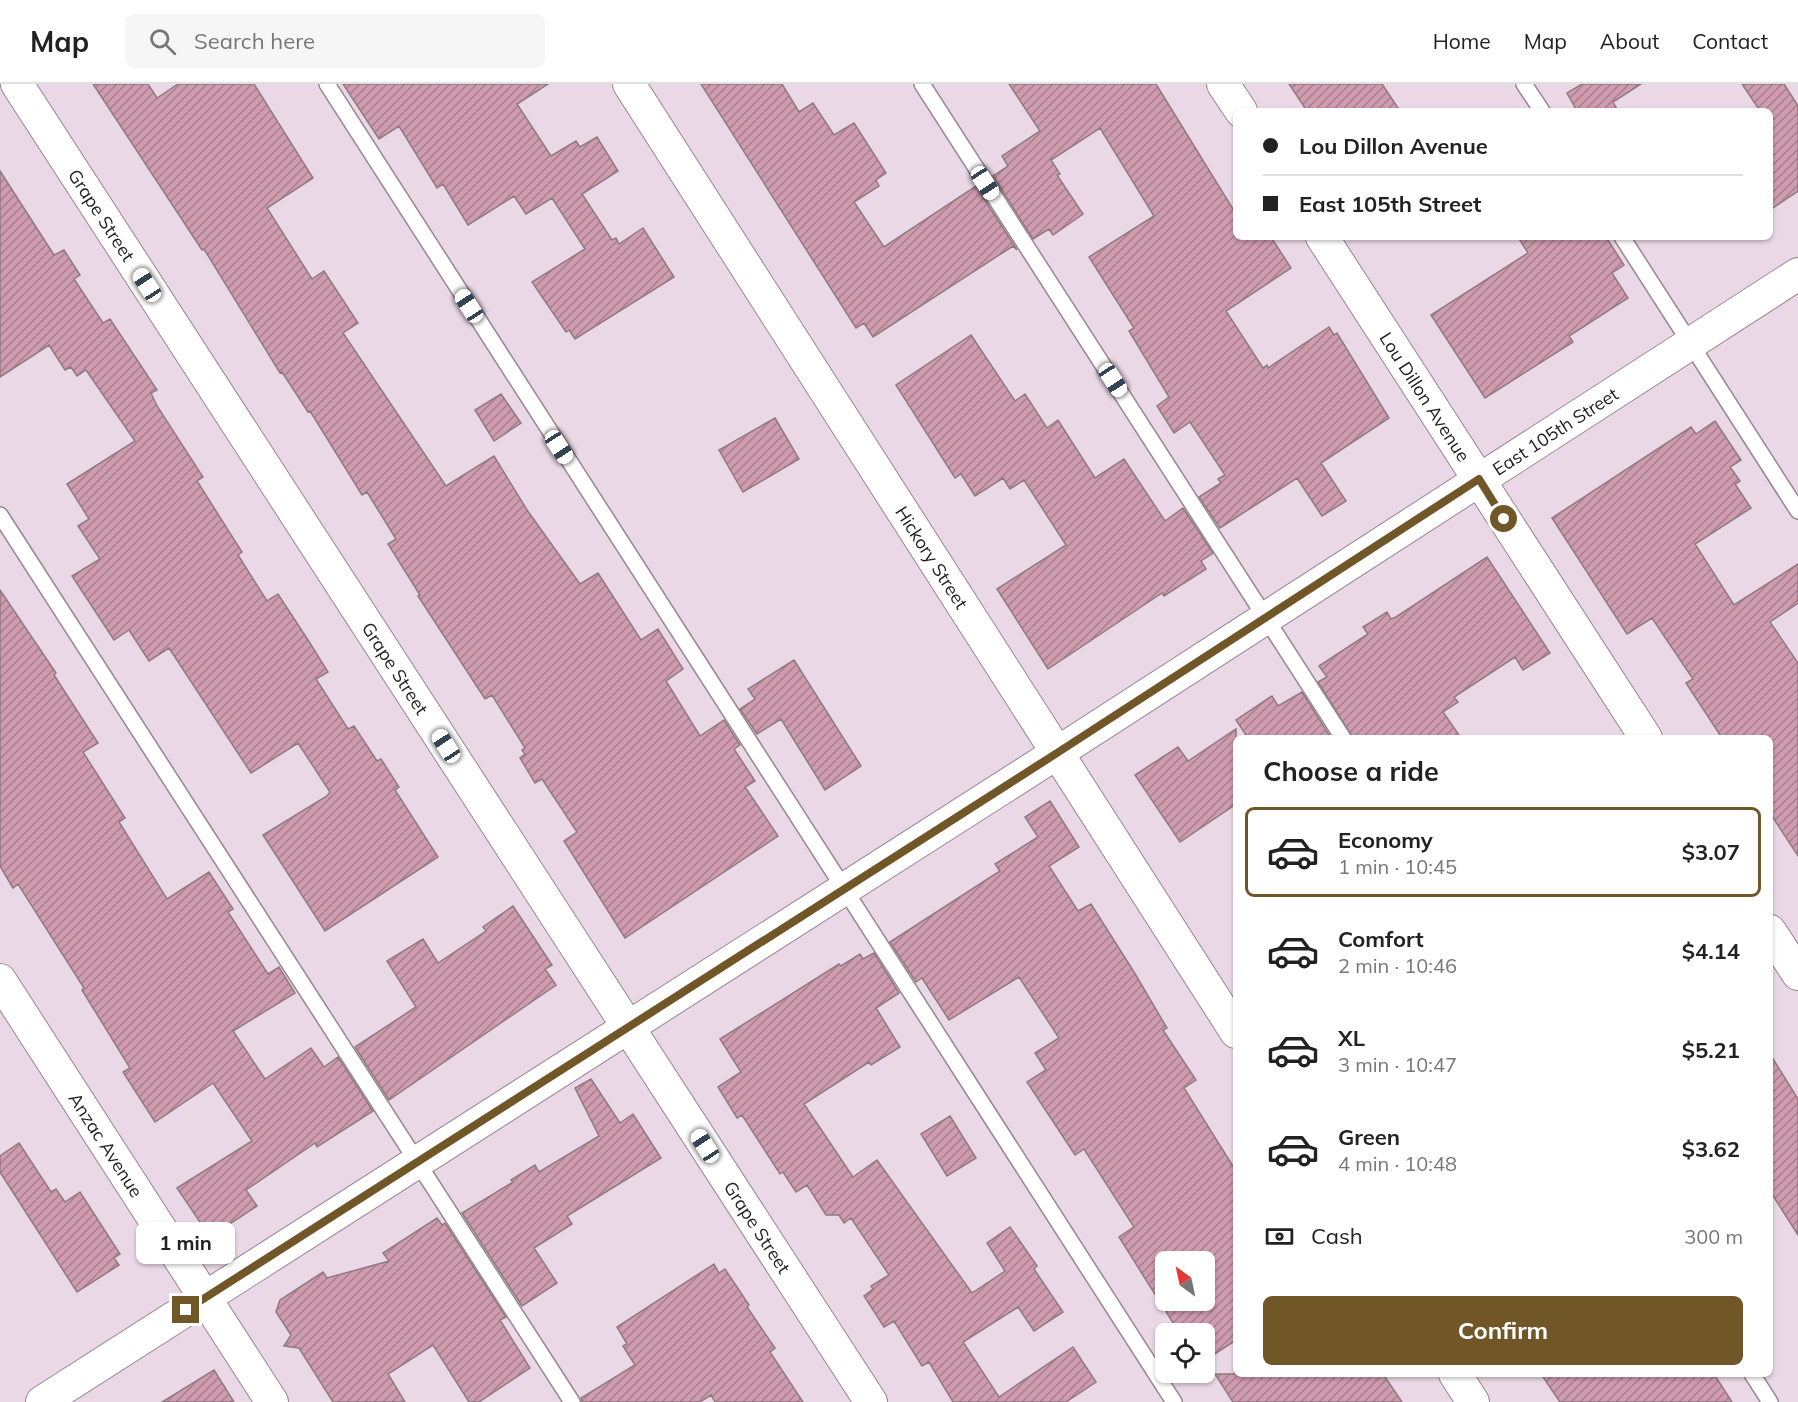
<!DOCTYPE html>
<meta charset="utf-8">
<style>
:root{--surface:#fff;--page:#f6f6f6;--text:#222;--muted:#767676;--line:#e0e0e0;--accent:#715628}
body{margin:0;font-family:Mulish,sans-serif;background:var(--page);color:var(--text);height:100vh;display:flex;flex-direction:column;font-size:22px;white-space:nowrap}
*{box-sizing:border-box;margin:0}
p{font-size:20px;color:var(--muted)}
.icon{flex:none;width:33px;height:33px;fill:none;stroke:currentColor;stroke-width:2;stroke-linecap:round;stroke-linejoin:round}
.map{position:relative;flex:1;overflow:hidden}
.details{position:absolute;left:1233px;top:651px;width:540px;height:642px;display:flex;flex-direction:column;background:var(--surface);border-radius:9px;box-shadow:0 2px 4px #0004}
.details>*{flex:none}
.top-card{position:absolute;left:1233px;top:24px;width:540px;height:132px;border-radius:9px;box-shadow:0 2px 4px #0004;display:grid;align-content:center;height:132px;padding:0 30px;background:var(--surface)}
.needle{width:39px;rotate:327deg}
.tools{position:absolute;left:1155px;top:1167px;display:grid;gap:12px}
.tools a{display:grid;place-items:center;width:60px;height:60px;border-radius:9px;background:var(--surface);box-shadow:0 2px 4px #0004;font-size:30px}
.end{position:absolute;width:27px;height:27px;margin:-14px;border:8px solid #715628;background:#fff;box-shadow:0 0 0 3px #fff}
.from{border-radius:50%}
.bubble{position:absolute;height:42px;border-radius:9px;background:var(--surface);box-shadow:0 2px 4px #0004;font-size:20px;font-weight:700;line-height:42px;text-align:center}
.car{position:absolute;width:18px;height:36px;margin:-18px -9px;border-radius:8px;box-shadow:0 0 4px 2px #0007;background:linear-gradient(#fff 24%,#345 0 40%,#fff 0 76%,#345 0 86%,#fff 0)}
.top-card b{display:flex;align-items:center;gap:21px;height:57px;font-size:22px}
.top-card b+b{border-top:2px solid var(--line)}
.top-card i{width:15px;height:15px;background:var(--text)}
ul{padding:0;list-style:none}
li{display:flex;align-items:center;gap:18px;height:90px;margin:0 12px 9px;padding:0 18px;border:3px solid transparent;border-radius:9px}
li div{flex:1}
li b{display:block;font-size:22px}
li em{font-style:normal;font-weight:700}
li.current{border-color:var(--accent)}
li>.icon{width:54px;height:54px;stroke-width:1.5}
h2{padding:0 30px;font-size:27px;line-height:72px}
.pay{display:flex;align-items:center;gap:15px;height:66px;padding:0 30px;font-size:22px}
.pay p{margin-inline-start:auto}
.button{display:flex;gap:12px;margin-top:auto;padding:12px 30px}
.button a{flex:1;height:69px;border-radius:9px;background:var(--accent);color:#fff;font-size:24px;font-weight:700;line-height:69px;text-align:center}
header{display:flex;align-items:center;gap:36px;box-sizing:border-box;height:84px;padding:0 30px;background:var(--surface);border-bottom:2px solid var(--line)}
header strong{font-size:28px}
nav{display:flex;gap:33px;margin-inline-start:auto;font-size:21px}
.search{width:420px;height:54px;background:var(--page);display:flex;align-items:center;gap:15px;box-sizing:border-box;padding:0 21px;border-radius:9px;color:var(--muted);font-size:22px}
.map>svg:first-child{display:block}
</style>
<header>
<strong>Map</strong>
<div class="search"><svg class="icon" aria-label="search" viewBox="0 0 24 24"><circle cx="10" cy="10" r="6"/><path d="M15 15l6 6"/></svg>Search here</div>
<nav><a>Home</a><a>Map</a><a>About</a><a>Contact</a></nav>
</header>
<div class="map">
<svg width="1798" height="1318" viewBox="0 0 1798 1318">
<defs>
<pattern id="building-hatch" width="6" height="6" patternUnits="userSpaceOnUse" patternTransform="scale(1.5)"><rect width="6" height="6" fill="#cf9bae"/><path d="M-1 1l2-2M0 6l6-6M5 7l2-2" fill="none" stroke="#a87e8d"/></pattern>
</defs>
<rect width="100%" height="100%" fill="#ead8e6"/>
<path fill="url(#building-hatch)" stroke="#8f7a81" stroke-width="1.5" fill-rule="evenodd" d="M93 0H148L157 14 178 0H254L313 94 267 124 312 195 324 187 358 239 343 249 446 402 494 372 527 426 580 500 598 489 641 556 658 545 683 585 666 597 700 652 724 636 740 661 734 665 755 697 745 703 778 752 625 854 564 757 577 748 542 695 535 699 520 674 525 670 522 666 525 664 492 611 485 615 418 512 420 511 388 460 396 455 367 408 362 411 310 327 308 328 282 288 280 289 204 165 202 166Z
M343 0H548L517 20 551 72 576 57 580 63 597 53 618 87 582 110 612 156 616 154 619 160 643 144 674 193 575 255 569 246 566 248 532 198 585 165 552 114 526 130 514 112 468 141 443 100 437 104 399 42 379 55Z
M701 0H782L799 28 813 19 834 51 854 39 886 89 876 96 879 102 854 118 884 163 976 102 1017 166 1013 162 873 253 864 239 856 244Z
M1009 0H1156L1236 130V153H1271L1291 184 1226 227 1263 284 1267 281 1268 284 1329 243 1334 251 1337 249 1389 334 1321 379 1346 417 1322 432 1297 394 1220 444 1199 413 1221 399 1218 395 1225 391 1190 338 1174 349 1157 322 1169 313 1129 247 1134 244 1089 173 1154 132 1100 44 1051 76 1060 90 1057 91 1083 130 1053 151 1049 145 1033 155 993 92 1008 82 1002 72 1040 47Z
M1289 0H1382L1400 27H1307Z
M1582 0H1641L1613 18 1618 27H1577L1567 9Z
M1742 0H1784L1798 22V107L1770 126V27H1760Z
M0 87 54 171 64 166 80 191 74 195 103 239 110 235 157 306 151 309 157 322 203 393 197 397 242 468 238 471 267 517 278 510 308 556 328 588 316 595 348 645 354 642 377 677 381 675 399 703 395 706 438 773 325 847 263 751 327 712 330 708 298 659 251 689 169 564 149 577 129 546 114 556 72 492 100 475 78 442 89 435 67 400 135 357 86 286 77 292 71 283 65 286 49 261 0 293Z
M1518 153H1606L1624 181 1612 189 1628 214 1569 252 1573 258 1485 314 1431 231 1528 169Z
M971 251 1015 317 1025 310 1047 344 1058 336 1095 394 1124 375 1165 437 1183 424 1213 469 1201 477 1206 485 1164 512 1162 509 1048 585 997 505 1066 461 1024 396 1010 405 1003 394 975 412 961 390 955 394 896 301Z
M501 310 521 339 494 357 475 326Z
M775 334 799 375 743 408 719 366Z
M1715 337 1741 376 1730 383 1740 397 1735 400 1751 424 1695 460 1734 521 1798 480V519L1770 538 1798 579V772L1770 729V654H1722L1686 599 1693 595 1652 534 1627 550 1552 434 1691 343 1696 350Z
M1487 473 1550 569 1523 586 1515 573 1454 613 1458 618 1443 628 1461 654H1353L1318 598 1327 593 1319 582 1368 550 1363 543 1387 528 1391 535 1396 533Z
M0 506 56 589 54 591 98 659 83 668 125 734 119 738 167 815 209 788 233 825 228 828 268 890 279 883 295 909 233 947 265 995 311 964 324 983 338 973 373 1027 317 1063 315 1059 246 1106 257 1122 210 1153 177 1104 252 1057 213 999 155 1038 123 988 130 984 82 906 84 904 18 800 13 804 0 782Z
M794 576 861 682 825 706 781 635 757 650 740 625 755 615 748 605Z
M1302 608 1331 654H1248L1236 636 1272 612 1278 622Z
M1236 645V720L1180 758 1135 691 1178 663 1188 677Z
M1050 717 1079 763 1049 782 1078 827 1091 820 1134 888 1167 944 1163 946 1196 996 1184 1004 1236 1087V1256L1204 1277V1250H1180L1119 1153 1134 1143 1084 1065 1075 1071 1027 998 1046 986 1035 969 1059 954 1019 893 949 936 922 894 916 898 890 858 1000 787 995 780 1038 753 1025 733ZM1166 1178H1204V1216H1166Z
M513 822 552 881 545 885 556 901 389 1016 355 963 416 923 387 877 423 855 438 879 486 847 483 843Z
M874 869 899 909 876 924 900 963 871 981 869 978 804 1020 853 1093 877 1076 972 1209 1005 1187 987 1159 1010 1143 1037 1182 1034 1185 1063 1228 1034 1247 1018 1223 963 1258 999 1313 1073 1263 1096 1298 1066 1318H953L929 1278 922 1282 894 1237 884 1243 864 1212 873 1205 871 1202 889 1191 851 1134 844 1139 839 1131H826L807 1101 796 1108 783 1088 780 1090 742 1031 737 1034 718 1003 741 988 720 955 839 880 841 882 860 870 863 875Z
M1770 970 1798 1015V1151L1770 1107Z
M591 995 620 1039 633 1030 661 1074 567 1132 572 1140 534 1164 557 1199 522 1222 462 1129 513 1098 511 1096 535 1081 539 1088 599 1052 575 1004Z
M950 1032 976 1074 947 1092 921 1050Z
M19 1059 51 1108 56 1105 65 1118 80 1108 120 1170 114 1174 119 1181 77 1208 0 1088V1072Z
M437 1134 442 1141 445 1139 506 1233 500 1236 530 1284 479 1318H469L433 1261 388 1290 405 1318H333L299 1264 284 1262 291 1251 276 1228 280 1216 323 1188 327 1194 389 1177 383 1169Z
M714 1180 719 1189 725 1185 749 1221 747 1223 775 1264 770 1268 803 1318H715L711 1311 700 1318H582L581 1314 635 1281 623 1262 627 1260 617 1243Z
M214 1286 234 1318H162Z
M1215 1290H1383L1402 1318H1233Z
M1541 1290H1714L1732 1318H1560Z"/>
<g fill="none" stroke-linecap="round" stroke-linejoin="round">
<g stroke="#968692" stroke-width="18">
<path id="lane" d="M327 0 1174 1318
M922 0 1343 654
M1524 0 1542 27
M1622 153 1798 427
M0 431 572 1318
M1752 1290 1770 1318"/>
</g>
<g stroke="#968692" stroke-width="34">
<g id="street">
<path id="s1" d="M17 0 871 1318"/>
<path id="s2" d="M629 0 1236 948"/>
<path d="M1223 0 1241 27"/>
<path id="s3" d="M1322 153 1646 654"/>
<path d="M1770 847 1798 890"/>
<path id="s4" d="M0 896 272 1318"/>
<path d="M1455 1290 1473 1318"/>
<path id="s5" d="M42 1318 1057 669 1798 190"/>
</g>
</g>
<use href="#lane" stroke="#fff" stroke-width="15"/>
<use href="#street" stroke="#fff" stroke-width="32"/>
</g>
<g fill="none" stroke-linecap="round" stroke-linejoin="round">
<path stroke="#715628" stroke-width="8" d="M186 1226 1057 669 1479 395 1504 435"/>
</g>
<g text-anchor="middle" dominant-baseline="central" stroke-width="5" stroke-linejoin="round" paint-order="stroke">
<g font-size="18" fill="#211a1f" stroke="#ead8e6">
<text stroke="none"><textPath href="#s1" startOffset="156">Grape Street</textPath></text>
<text stroke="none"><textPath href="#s3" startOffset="190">Lou Dillon Avenue</textPath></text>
<text stroke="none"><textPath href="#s5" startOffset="1798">East 105th Street</textPath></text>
<text stroke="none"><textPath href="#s2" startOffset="562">Hickory Street</textPath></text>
<text stroke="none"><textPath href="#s1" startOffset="696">Grape Street</textPath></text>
<text stroke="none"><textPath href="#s4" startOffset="196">Anzac Avenue</textPath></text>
<text stroke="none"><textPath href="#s1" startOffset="1362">Grape Street</textPath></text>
</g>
</g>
</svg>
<div class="tools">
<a><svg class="needle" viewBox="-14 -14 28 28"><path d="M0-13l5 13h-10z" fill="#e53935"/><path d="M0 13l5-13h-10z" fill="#767676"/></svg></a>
<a><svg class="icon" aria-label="locate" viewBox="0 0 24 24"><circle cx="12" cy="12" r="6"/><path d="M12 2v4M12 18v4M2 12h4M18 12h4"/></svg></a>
</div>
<i class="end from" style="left:1504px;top:435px"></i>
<i class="end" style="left:186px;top:1226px"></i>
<div class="bubble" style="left:136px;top:1138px;width:99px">1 min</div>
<i class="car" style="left:985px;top:99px;rotate:147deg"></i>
<i class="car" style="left:147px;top:201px;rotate:327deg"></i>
<i class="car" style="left:469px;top:222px;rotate:327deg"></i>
<i class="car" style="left:1113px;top:296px;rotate:147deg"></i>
<i class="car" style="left:559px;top:363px;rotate:147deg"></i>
<i class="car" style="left:446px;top:662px;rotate:327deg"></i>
<i class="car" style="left:705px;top:1062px;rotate:327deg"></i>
<div class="top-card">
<b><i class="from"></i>Lou Dillon Avenue</b>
<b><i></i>East 105th Street</b>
</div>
<section class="details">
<h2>Choose a ride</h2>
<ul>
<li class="current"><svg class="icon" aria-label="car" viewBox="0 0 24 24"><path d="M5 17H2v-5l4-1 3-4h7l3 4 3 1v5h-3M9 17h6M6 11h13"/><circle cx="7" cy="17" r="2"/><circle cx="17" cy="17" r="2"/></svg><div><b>Economy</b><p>1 min · 10:45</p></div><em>$3.07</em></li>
<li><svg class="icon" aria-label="car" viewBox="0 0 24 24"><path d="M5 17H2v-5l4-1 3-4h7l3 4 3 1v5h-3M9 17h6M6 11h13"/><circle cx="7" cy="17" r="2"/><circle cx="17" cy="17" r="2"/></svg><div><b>Comfort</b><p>2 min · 10:46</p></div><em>$4.14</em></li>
<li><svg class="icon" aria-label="car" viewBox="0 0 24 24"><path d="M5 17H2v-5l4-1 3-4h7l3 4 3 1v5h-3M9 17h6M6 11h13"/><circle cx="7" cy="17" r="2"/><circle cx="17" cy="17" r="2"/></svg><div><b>XL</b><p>3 min · 10:47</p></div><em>$5.21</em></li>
<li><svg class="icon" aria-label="car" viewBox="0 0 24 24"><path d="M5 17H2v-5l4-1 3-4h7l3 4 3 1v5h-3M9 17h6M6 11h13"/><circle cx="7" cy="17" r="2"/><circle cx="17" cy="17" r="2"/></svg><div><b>Green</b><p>4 min · 10:48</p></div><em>$3.62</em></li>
</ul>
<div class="pay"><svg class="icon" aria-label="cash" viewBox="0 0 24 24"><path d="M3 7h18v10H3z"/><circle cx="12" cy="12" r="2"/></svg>Cash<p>300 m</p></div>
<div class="button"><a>Confirm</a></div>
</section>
</div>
